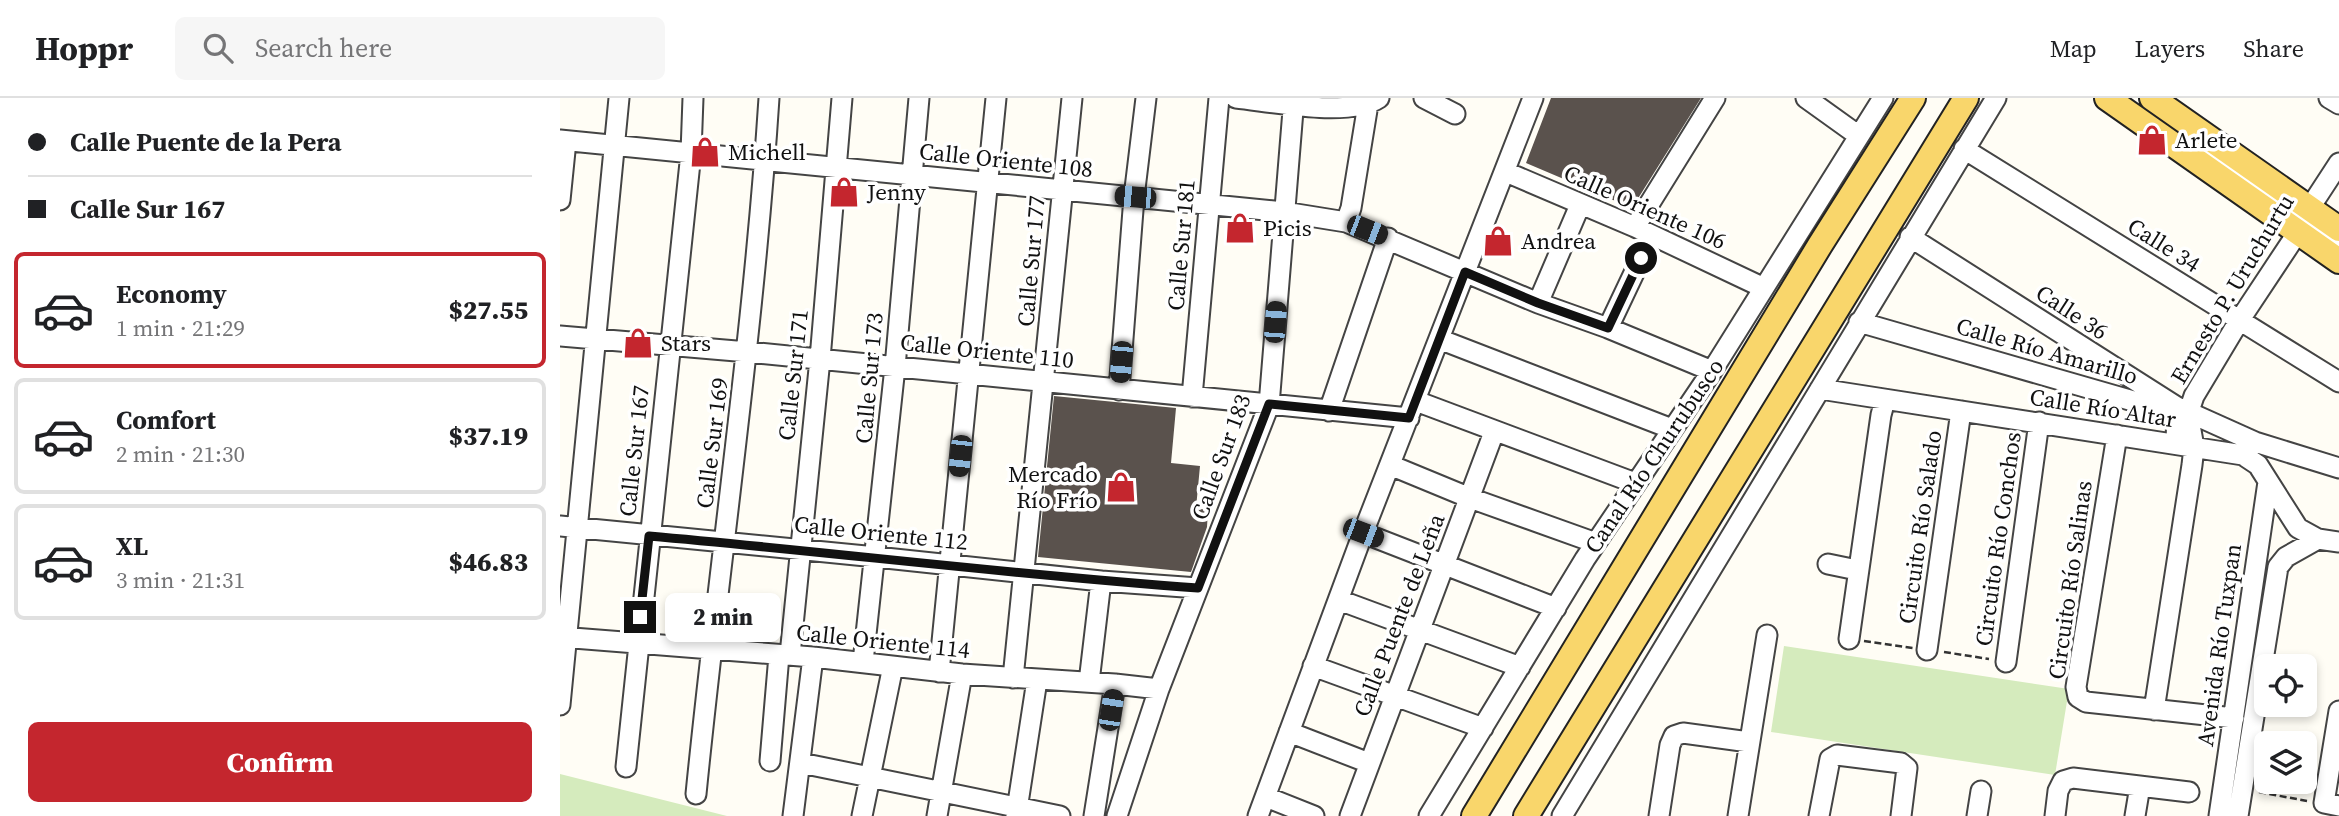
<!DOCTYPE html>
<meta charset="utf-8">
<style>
:root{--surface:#fff;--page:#f6f6f6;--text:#202124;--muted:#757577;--line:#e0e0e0;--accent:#c4262e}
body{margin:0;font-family:"Source Serif 4",serif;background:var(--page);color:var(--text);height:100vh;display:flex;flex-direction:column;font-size:26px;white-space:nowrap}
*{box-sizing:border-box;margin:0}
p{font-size:23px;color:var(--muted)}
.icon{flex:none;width:38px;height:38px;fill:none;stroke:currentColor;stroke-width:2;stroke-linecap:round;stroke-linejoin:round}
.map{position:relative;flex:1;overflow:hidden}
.panel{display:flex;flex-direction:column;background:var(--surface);width:560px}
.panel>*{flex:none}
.top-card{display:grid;align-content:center;height:154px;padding:0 28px;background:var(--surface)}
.controls{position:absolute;left:1694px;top:556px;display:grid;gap:14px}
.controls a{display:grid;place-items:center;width:63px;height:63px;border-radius:10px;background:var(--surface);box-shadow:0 4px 10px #0003;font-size:35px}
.end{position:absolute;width:32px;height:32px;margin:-16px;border:9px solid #111;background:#fff;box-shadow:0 0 0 4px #fff}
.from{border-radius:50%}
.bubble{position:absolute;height:49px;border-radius:10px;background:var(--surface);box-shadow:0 4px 10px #0003;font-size:23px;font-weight:800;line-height:49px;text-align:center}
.car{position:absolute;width:21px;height:42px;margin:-21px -10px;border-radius:9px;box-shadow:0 0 5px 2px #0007;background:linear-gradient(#222 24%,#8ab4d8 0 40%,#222 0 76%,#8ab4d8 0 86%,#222 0)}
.top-card b{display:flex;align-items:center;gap:24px;height:66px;font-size:26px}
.top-card b+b{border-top:2px solid var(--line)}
.top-card i{width:18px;height:18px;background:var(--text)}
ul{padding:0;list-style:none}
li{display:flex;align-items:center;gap:21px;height:116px;margin:0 14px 10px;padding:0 14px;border:4px solid var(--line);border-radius:10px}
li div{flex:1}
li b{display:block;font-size:26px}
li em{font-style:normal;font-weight:800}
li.active{border-color:var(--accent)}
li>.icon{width:63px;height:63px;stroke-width:1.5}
.cta{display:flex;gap:14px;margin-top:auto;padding:14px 28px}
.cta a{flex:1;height:80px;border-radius:10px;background:var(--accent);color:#fff;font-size:28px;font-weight:800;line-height:80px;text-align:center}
header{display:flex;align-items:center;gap:42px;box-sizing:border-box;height:98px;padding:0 35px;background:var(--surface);border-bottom:2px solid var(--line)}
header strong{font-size:33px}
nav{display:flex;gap:38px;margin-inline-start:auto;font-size:24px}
.search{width:490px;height:63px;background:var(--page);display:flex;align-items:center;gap:18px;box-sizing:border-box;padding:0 24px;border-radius:10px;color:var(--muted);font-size:26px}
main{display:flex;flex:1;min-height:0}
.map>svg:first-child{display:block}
</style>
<header>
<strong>Hoppr</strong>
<div class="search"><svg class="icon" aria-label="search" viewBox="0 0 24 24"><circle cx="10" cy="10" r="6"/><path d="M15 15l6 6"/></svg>Search here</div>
<nav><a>Map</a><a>Layers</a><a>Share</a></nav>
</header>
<main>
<section class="panel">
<div class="top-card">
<b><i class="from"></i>Calle Puente de la Pera</b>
<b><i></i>Calle Sur 167</b>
</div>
<ul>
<li class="active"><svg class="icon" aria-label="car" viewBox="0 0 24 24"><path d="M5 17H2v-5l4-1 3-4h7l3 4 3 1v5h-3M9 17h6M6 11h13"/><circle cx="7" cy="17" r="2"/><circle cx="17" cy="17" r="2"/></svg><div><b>Economy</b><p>1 min · 21:29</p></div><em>$27.55</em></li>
<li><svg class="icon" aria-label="car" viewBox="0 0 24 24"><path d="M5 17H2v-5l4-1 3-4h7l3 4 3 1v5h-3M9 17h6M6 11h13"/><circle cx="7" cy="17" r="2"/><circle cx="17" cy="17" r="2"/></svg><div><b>Comfort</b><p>2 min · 21:30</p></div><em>$37.19</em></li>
<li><svg class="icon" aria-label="car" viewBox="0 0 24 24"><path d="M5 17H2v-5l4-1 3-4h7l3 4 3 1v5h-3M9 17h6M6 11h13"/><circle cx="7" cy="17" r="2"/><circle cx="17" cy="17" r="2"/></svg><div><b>XL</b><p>3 min · 21:31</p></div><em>$46.83</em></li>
</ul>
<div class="cta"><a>Confirm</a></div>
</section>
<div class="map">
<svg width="1779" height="718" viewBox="0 0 1779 718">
<rect width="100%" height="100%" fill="#fffdf5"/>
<path fill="#d5ebbd" d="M1224 548 1509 591 1495 677 1211 634Z
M0 676 167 718H0Z"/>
<path fill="#5a524d" d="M991 0H1141L1072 110 966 65Z
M494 298 616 310 611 365 640 368 636 410 648 412 647 429 631 474 478 459Z"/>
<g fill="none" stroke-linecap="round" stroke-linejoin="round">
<g stroke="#444" stroke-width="23">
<path id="minor" d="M676 0C713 4 789 20 819 0
M864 0 895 16
M1246 0 1299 38
M1769 0 1779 6
M0 42 724 114 786 124 978 205 1048 230 1152 273
M1404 51 1779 284
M1643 56 1677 75 1779 146
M946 74 1075 129 1204 190
M0 102 6 43
M786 124 791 110 809 0
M1075 129 1155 0
M1350 139 1617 309 1616 346
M978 205 1020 107
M1299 224 1587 307 1617 309 1695 344 1779 370
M1048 230 1092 137
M0 238 188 254 849 320
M879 241 1112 331
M1260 291 1683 357 1698 367 1738 430 1758 441 1779 444
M559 292 574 99 586 0
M632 299 659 0
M856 303 1075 385
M769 313 828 140
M1557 337 1516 589 1518 599 1526 604 1674 620
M830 367 910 400 1036 445
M0 428 316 459 541 483 638 490
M803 435 996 510
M1268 466 1297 472
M779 502 960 569
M0 539 253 559 402 576 555 586 599 591
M1289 541 1321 317 1325 302
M1367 552 1401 313
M230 557 260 261 282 0
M303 564 335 269 359 0
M1446 564 1479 324
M753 568 923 630
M379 574 436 0
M453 580 512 0
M529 584 541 483
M0 607 59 0
M1594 612 1632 367 1634 349 1628 316 1634 298 1679 223 1738 134 1749 111 1779 65
M1779 613 1764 705 1779 708
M729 634 809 665
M210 663 219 557
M241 665 500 718
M66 669 131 55 133 0
M136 696C159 464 194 233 209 0
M706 699 754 718
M233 718 253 559
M302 718 333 568
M377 718 402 576
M456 718 477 582
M534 718 555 586
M557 718 599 591 709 307 734 0
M698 718 803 435 973 0
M790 718 934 334
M869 718 1025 461 1152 273 1323 0
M1002 718 1436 0
M1099 718 1110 647 1114 638 1123 635 1189 644
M1178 718 1207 537
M1259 718 1270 661 1277 657 1341 665 1347 670 1341 718
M1417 718 1421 693
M1495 718 1498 693 1503 683 1513 680 1629 694
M1575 718 1580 688
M1659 718 1708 384
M1678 718 1718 469 1726 459 1758 441"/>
</g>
<g stroke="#222" stroke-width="28">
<path id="major" d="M1547 0 1779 163
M1592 0 1779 131
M914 718 1260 147 1353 0
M966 718 1406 0"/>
</g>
<path stroke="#333" stroke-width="2.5" stroke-dasharray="7 3.5" stroke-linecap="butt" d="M1304 543 1353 550
M1384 554 1429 561
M1699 694 1747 703"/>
<use href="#minor" stroke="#fff" stroke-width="19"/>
<use href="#major" stroke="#f9d66b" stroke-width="24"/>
</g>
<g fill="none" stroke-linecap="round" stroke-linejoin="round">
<path stroke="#111" stroke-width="9" d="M80 519 89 438C272 454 455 477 638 490L709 306 849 320 905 174 978 205 1048 230 1081 160"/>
</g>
<defs>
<g id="shop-bare" transform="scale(2.415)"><path d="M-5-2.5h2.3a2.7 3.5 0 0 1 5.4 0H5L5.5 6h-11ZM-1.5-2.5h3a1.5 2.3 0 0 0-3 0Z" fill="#c4262e" stroke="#fff" stroke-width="2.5" paint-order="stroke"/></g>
</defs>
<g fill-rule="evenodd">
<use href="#shop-bare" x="1592" y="42"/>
<use href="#shop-bare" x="145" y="54"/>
<use href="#shop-bare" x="284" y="94"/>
<use href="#shop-bare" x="680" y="130"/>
<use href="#shop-bare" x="938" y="143"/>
<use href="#shop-bare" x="78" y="245"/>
<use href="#shop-bare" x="561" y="389"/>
</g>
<g text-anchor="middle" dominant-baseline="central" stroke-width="7" stroke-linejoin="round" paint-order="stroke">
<g font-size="23" fill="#111" stroke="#fff" text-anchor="start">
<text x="1615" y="42">Arlete</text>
<text x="168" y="54">Michell</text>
<text x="307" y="94">Jenny</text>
<text x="703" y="130">Picis</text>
<text x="961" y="143">Andrea</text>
<text x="101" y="245">Stars</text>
<text x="538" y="376" text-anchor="end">Mercado<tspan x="538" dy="26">Río Frío</tspan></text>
</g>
<g font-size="23" fill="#111" stroke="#fff">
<text transform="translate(446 62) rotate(6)">Calle Oriente 108</text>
<text transform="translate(1085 109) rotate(24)">Calle Oriente 106</text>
<text transform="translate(621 147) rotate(-85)">Calle Sur 181</text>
<text transform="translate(1604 147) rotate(32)">Calle 34</text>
<text transform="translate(471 163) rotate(-85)">Calle Sur 177</text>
<text transform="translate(1672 191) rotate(-59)">Ernesto P. Uruchurtu</text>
<text transform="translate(1512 214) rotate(33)">Calle 36</text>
<text transform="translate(427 253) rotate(6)">Calle Oriente 110</text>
<text transform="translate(1487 253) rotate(16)">Calle Río Amarillo</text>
<text transform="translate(233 277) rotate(-84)">Calle Sur 171</text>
<text transform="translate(309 280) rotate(-85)">Calle Sur 173</text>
<text transform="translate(1543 310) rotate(9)">Calle Río Altar</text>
<text transform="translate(152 345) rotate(-83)">Calle Sur 169</text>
<text transform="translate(74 353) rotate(-84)">Calle Sur 167</text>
<text transform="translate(1094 358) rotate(-56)">Canal Río Churubusco</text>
<text transform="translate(661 359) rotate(-70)">Calle Sur 183</text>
<text transform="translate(1360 429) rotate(-82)">Circuito Río Salado</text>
<text transform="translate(321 435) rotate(6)">Calle Oriente 112</text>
<text transform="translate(1438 441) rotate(-82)">Circuito Río Conchos</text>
<text transform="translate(1510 482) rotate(-82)">Circuito Río Salinas</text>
<text transform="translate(839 517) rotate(-69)">Calle Puente de Leña</text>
<text transform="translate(323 543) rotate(6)">Calle Oriente 114</text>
<text transform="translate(1659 547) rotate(-82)">Avenida Río Tuxpan</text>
</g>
</g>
</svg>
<div class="controls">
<a><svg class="icon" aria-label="locate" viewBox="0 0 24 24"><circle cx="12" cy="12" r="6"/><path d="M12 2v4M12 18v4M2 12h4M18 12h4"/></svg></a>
<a><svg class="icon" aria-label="layers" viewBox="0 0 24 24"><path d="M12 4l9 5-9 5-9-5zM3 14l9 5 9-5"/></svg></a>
</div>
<i class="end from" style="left:1081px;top:160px"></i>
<i class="end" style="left:80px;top:519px"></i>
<div class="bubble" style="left:105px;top:495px;width:116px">2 min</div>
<i class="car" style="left:575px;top:99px;rotate:275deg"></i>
<i class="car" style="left:807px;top:132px;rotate:111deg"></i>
<i class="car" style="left:715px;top:224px;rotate:4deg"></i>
<i class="car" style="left:561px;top:264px;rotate:185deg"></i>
<i class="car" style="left:400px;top:358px;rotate:186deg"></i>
<i class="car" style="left:803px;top:435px;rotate:111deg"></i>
<i class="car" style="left:551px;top:612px;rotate:9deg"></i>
</div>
</main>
